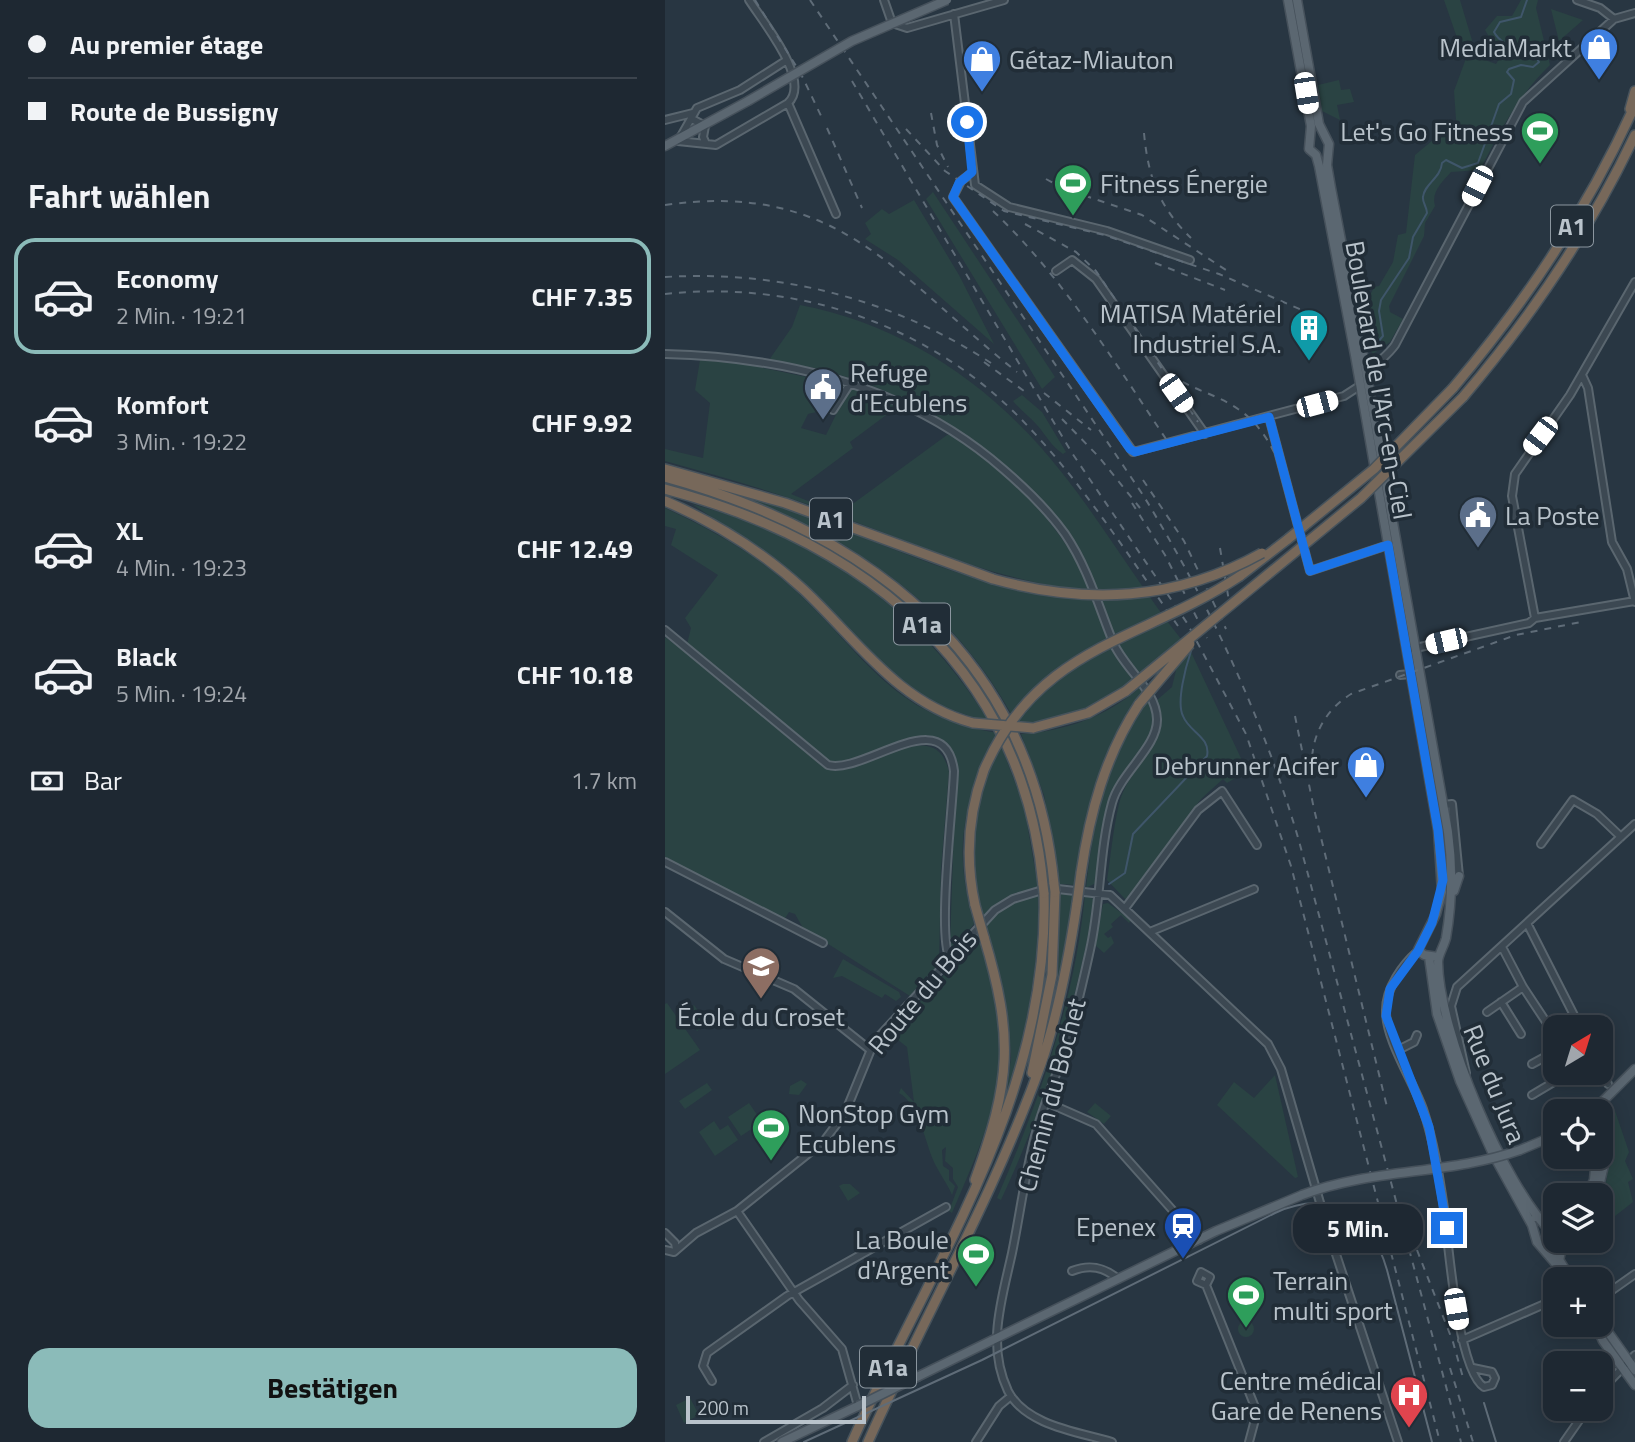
<!DOCTYPE html>
<html lang="de">
<meta charset="utf-8">
<style>
:root{--surface:#1e2832;--page:#26303a;--text:#f1f3f6;--muted:#a1a6ac;--line:#3c444d;--accent:#8bbbb9}
body{margin:0;font-family:"Titillium Web",sans-serif;background:var(--page);color:var(--text);height:100vh;display:flex;flex-direction:column;font-size:26px;white-space:nowrap}
*{box-sizing:border-box;margin:0}
p{font-size:23px;color:var(--muted)}
.icon{flex:none;width:38px;height:38px;fill:none;stroke:currentColor;stroke-width:2;stroke-linecap:round;stroke-linejoin:round}
.map{position:relative;flex:1;overflow:hidden}
.side{display:flex;flex-direction:column;background:var(--surface);width:665px}
.side>*{flex:none}
.hud{display:grid;align-content:center;height:154px;padding:0 28px;background:var(--surface)}
.needle{width:46px;rotate:38deg}
.fabs{position:absolute;left:878px;top:1015px;display:grid;gap:14px}
.fabs a{display:grid;place-items:center;width:70px;height:70px;border-radius:14px;background:var(--surface);box-shadow:0 4px 18px #0003,0 0 0 2px var(--line);font-size:35px}
.scale{position:absolute;left:21px;bottom:18px;width:180px;box-sizing:border-box;padding-left:7px;border:4px solid #b9c3cb;border-top:0;font-size:19px;line-height:24px;white-space:nowrap;color:#b9c3cb;-webkit-text-stroke:5px #212d37;paint-order:stroke}
.end{position:absolute;width:32px;height:32px;margin:-16px;border:9px solid #1a73e8;background:#fff;box-shadow:0 0 0 4px #fff}
.from{border-radius:50%}
.bubble{position:absolute;height:49px;border-radius:21px;background:var(--surface);box-shadow:0 4px 18px #0003,0 0 0 2px var(--line);font-size:23px;font-weight:700;line-height:49px;text-align:center}
.car{position:absolute;width:21px;height:42px;margin:-21px -10px;border-radius:9px;box-shadow:0 0 5px 2px #0007;background:linear-gradient(#fff 24%,#345 0 40%,#fff 0 76%,#345 0 86%,#fff 0)}
.hud b{display:flex;align-items:center;gap:24px;height:66px;font-size:26px}
.hud b+b{border-top:2px solid var(--line)}
.hud i{width:18px;height:18px;background:var(--text)}
ul{padding:0;list-style:none}
li{display:flex;align-items:center;gap:21px;height:116px;margin:0 14px 10px;padding:0 14px;border:4px solid transparent;border-radius:21px}
li div{flex:1}
li b{display:block;font-size:26px}
li em{font-style:normal;font-weight:700}
li.active{border-color:var(--accent)}
li>.icon{width:63px;height:63px;stroke-width:1.5}
h2{padding:0 28px;font-size:32px;line-height:84px}
.pay{display:flex;align-items:center;gap:18px;height:77px;padding:0 28px;font-size:26px}
.pay p{margin-inline-start:auto}
.primary-button{display:flex;gap:14px;margin-top:auto;padding:14px 28px}
.primary-button a{flex:1;height:80px;border-radius:21px;background:var(--accent);color:#111;font-size:28px;font-weight:700;line-height:80px;text-align:center}
main{display:flex;flex:1;min-height:0}
.map>svg:first-child{display:block}
</style>
<main>
<section class="side">
<div class="hud">
<b><i class="from"></i>Au premier étage</b>
<b><i></i>Route de Bussigny</b>
</div>
<h2>Fahrt wählen</h2>
<ul>
<li class="active"><svg class="icon" aria-label="car" viewBox="0 0 24 24"><path d="M5 17H2v-5l4-1 3-4h7l3 4 3 1v5h-3M9 17h6M6 11h13"/><circle cx="7" cy="17" r="2"/><circle cx="17" cy="17" r="2"/></svg><div><b>Economy</b><p>2 Min. · 19:21</p></div><em>CHF 7.35</em></li>
<li><svg class="icon" aria-label="car" viewBox="0 0 24 24"><path d="M5 17H2v-5l4-1 3-4h7l3 4 3 1v5h-3M9 17h6M6 11h13"/><circle cx="7" cy="17" r="2"/><circle cx="17" cy="17" r="2"/></svg><div><b>Komfort</b><p>3 Min. · 19:22</p></div><em>CHF 9.92</em></li>
<li><svg class="icon" aria-label="car" viewBox="0 0 24 24"><path d="M5 17H2v-5l4-1 3-4h7l3 4 3 1v5h-3M9 17h6M6 11h13"/><circle cx="7" cy="17" r="2"/><circle cx="17" cy="17" r="2"/></svg><div><b>XL</b><p>4 Min. · 19:23</p></div><em>CHF 12.49</em></li>
<li><svg class="icon" aria-label="car" viewBox="0 0 24 24"><path d="M5 17H2v-5l4-1 3-4h7l3 4 3 1v5h-3M9 17h6M6 11h13"/><circle cx="7" cy="17" r="2"/><circle cx="17" cy="17" r="2"/></svg><div><b>Black</b><p>5 Min. · 19:24</p></div><em>CHF 10.18</em></li>
</ul>
<div class="pay"><svg class="icon" aria-label="cash" viewBox="0 0 24 24"><path d="M3 7h18v10H3z"/><circle cx="12" cy="12" r="2"/></svg>Bar<p>1.7 km</p></div>
<div class="primary-button"><a>Bestätigen</a></div>
</section>
<div class="map">
<svg width="970" height="1442" viewBox="0 0 970 1442">
<rect width="100%" height="100%" fill="#283642"/>
<path fill="#2a4343" d="M779 0H795L812 57 831 64 839 51 836 47 831 49 820 30 832 16H847L856 0H873L871 8 885 65C853 96 835 131 815 170L786 172C777 182 766 192 770 206L760 223 759 236 724 306 725 312 738 319 725 342 708 354 702 346 699 318 703 312 701 304 709 287 714 286 728 262 733 235 741 233 750 155 768 140 792 133 789 91 800 61Z
M886 9 918 20 894 41Z
M674 80 676 90 685 89 689 102 672 105 675 120 657 111 653 85Z
M268 192 390 377 377 389 261 199Z
M249 200 294 275 329 344 233 260 200 239 206 234 200 223 217 209 224 214Z
M135 305C242 325 332 389 398 474 440 527 474 586 516 639L473 676C466 666 457 656 452 645 440 620 436 591 422 566 370 471 275 405 172 374 150 367 126 364 104 360L127 327Z
M35 360 70 362 180 385 168 408 143 414 136 428 161 435 183 390 187 388 230 403 232 407 185 442 188 448 126 494 172 513 178 511 282 435H289C352 479 393 522 428 591 330 583 240 539 148 506 100 489 50 475 0 461V449L38 458 45 403 30 390Z
M357 395 377 412 401 452 398 454C386 446 381 435 372 425 364 416 355 410 348 401Z
M51 487C141 511 226 552 315 580 353 592 392 595 431 601L450 654 468 680C433 705 396 722 352 724 285 598 181 535 51 487Z
M27 504C154 537 256 611 325 723L267 703 226 674 100 553Z
M0 508C43 528 86 551 122 583 198 650 223 716 333 733 298 805 287 844 309 924L289 948 285 946 291 763C282 740 260 732 238 742L241 748C264 741 279 748 284 772L276 869 274 966 245 996 138 928 130 914 124 912 119 920 0 857V637L20 652 26 628 20 618 53 575 6 545 11 529 0 526Z
M526 652 582 771 562 783 558 779 536 799 461 900 442 880C446 855 448 829 454 804 463 766 508 741 492 700L507 687 512 666Z
M474 688 478 692C435 751 422 815 410 885L395 884 379 795 356 734C400 731 441 717 474 688Z
M483 698C504 736 460 759 448 790 437 818 436 851 433 882L421 888C428 821 443 754 483 698Z
M335 743 359 806 373 887 348 894 317 916C300 855 310 801 335 743Z
M395 891 409 892 395 979 393 978Z
M373 893C375 965 361 1032 341 1101L346 1057 344 1029 320 923 347 903Z
M420 894 428 899 429 908C409 1010 380 1106 336 1200L332 1198C374 1101 410 1001 420 894Z
M443 903 466 920 464 923 456 915 446 924 448 927 439 934 443 938 446 936 449 943 439 953 430 945 438 904Z
M312 932C322 968 334 1004 335 1042 337 1102 310 1159 287 1213L284 1211 293 1187 288 1179V1168L280 1161 281 1147 277 1150 278 1166 284 1170V1180L290 1186 287 1195C282 1183 274 1173 269 1162 260 1142 254 1104 234 1093L236 1088 249 1102 242 1047 223 1032 267 990Z
M178 959 234 992 236 997 231 1001 220 994 217 998 177 976 168 978Z
M2 1003 35 1050 0 1074V1004Z
M29 1005 43 1024 32 1031 19 1012Z
M610 1075 633 1177 630 1178 552 1105 569 1082 589 1098Z
M136 1080 142 1084 134 1095 124 1094 125 1086Z
M42 1083 47 1090 20 1109 14 1101Z
M84 1103 97 1122 76 1136 63 1117Z
M430 1103 446 1116 439 1124 422 1112Z
M949 1108 964 1152 960 1161 968 1179 963 1182 968 1202 936 1227C936 1195 948 1170 941 1137L944 1131 943 1114Z
M49 1121 55 1130 63 1125 73 1140 50 1156 34 1132Z
M178 1184H185L195 1193 183 1201 174 1186Z
M573 1329a8 8 0 1 1 16 0a8 8 0 1 1-16 0Z
M25 1398 34 1415 19 1423 11 1405Z"/>
<g fill="none" stroke-linecap="round" stroke-linejoin="round">
<path stroke="#3f566a" stroke-width="2" d="M706 350 718 336 714 311 716 300 744 258 748 237 762 213C762 207 757 202 758 197 759 184 776 178 777 163L781 160 797 168 813 163 834 104 846 94 849 80 842 72 844 69 856 65 868 67 874 62C865 45 839 51 829 32L835 22 856 17 862 0
M444 884 460 873 468 834 542 756C546 737 524 732 518 716 511 702 521 666 526 651"/>
<g stroke="#5a666f" stroke-width="10">
<path id="minor" d="M219 0 227 23 242 28 339 0
M912 0 935 8 949 19
M289 14 310 185 344 207 442 231 525 260
M123 103 171 214
M27 119 40 126 38 137 41 144
M0 120 28 113
M15 138 32 108 75 90 122 60
M13 141 51 145 123 103C147 81 98 22 84 0
M308 172 296 181 288 197 468 452 679 396 696 385
M391 271 407 260 431 279 540 434
M0 354C123 357 244 387 338 469 360 488 383 510 400 534 423 568 433 605 448 642 459 669 491 689 492 719 493 747 455 773 447 803 434 850 436 902 425 950 417 986 409 1023 397 1058 388 1084 377 1109 370 1136 360 1174 355 1214 347 1253 337 1299 321 1345 343 1391 361 1426 414 1432 447 1442
M917 375 923 388 947 542 962 569 970 602
M702 376C709 363 721 358 730 345L858 102 949 19 970 13
M168 410 186 382
M604 417 645 571 723 545
M870 618 847 496 850 474 905 395 970 282
M0 630 163 765C198 775 280 700 289 771 288 806 272 935 285 959
M746 649 864 623 870 618 970 601
M735 675 745 674
M778 805 787 804 794 876
M876 844 908 800 932 814 956 837
M0 862 158 943
M461 907 533 810 557 791 592 845
M0 912 59 959 129 989 204 1049
M863 925 915 1027
M487 931 589 889
M837 947 858 987 891 1037
M753 951C737 965 721 988 721 1010 720 1039 748 1081 758 1109 769 1142 774 1175 779 1208 783 1242 793 1371 819 1387L827 1385 830 1378 827 1372 808 1368
M836 1002 856 1034
M822 1012 858 987
M733 1050 749 1042 752 1035
M867 1064 891 1051
M936 1070 943 1084
M801 1073 786 1006 792 987 970 824
M867 1095 904 1073
M381 1102 431 1124 534 1240
M72 1211 134 1300 177 1349 193 1406
M0 1233 10 1243 11 1249
M0 1250 9 1252 31 1233 72 1211 159 1141 180 1113 209 1042 330 910 348 899 384 888 445 895 603 1044 616 1069 663 1230 733 1442
M407 1271C425 1264 439 1267 453 1279
M541 1285 532 1281 536 1272 545 1277 541 1285 592 1412 584 1442
M936 1298 970 1274
M797 1340 891 1299
M47 1381 38 1366 42 1353 122 1296 281 1207
M936 1390 970 1355
M99 1442 158 1408 188 1385
M311 1442 334 1406 346 1396
M899 1442 922 1409"/>
</g>
<g stroke="#46515b" stroke-width="11">
<path id="major" d="M623 0 646 126 644 149 651 155 654 166 690 355 773 830 777 892 771 914 753 950 759 955 773 957
M632 0 654 124 664 144 662 165 666 188 700 365 783 832C788 868 787 903 781 938 779 946 773 955 773 962 774 1033 838 1184 887 1233V1248L906 1279
M0 146 83 101
M789 891 794 876
M764 957 772 1014 795 1081 828 1154 867 1225 872 1242 890 1263
M928 1111 970 1069
M855 1150 891 1135
M922 1195 929 1180 931 1157
M932 1195 939 1165 936 1143
M871 1217 891 1220
M894 1261 898 1241
M936 1322 970 1370
M931 1325 938 1341 970 1385
M254 1376 551 1231 637 1195
M117 1442 193 1406"/>
</g>
<g stroke="#47535c" stroke-width="12">
<path id="highway" d="M965 109 970 91
M788 388C861 302 923 209 970 105
M798 397C866 317 925 230 970 135
M0 469 120 503 328 579
M0 477C207 534 367 658 389 884
M0 489C200 542 358 668 378 885
M0 501C51 523 98 552 139 590 193 641 233 703 308 723
M575 576 623 539
M368 728 423 713 461 691
M416 873C425 812 440 756 474 704
M310 905C300 859 303 814 319 770
M367 1073 387 975 390 892
M310 1180C346 1080 349 1038 319 937
M187 1442C267 1263 385 1097 379 893
M203 1442C260 1315 329 1195 376 1064 394 1012 404 957 412 903"/>
</g>
<use href="#minor" stroke="#3c4852" stroke-width="6"/>
<use href="#major" stroke="#5b6771" stroke-width="8"/>
<use href="#highway" stroke="#77685a" stroke-width="9"/>
<path stroke="#5f6c78" stroke-width="2" d="M819 1403 831 1442
M139 1442 317 1360 610 1213C665 1188 706 1214 722 1270L767 1442"/>
<path stroke="#5f6c78" stroke-width="2" stroke-dasharray="7 7" stroke-linecap="butt" d="M90 0 136 74 158 120
M145 0 478 495C544 603 599 720 634 841L796 1442
M187 81 407 453 522 623 581 734 626 866 775 1442
M266 113 272 145 283 167
M162 128 197 208
M241 129 280 171 339 211 439 235 554 274 662 321
M479 133C483 177 494 207 526 238
M381 179 397 188 477 215 564 272
M0 205C174 180 232 277 352 372
M328 211C397 276 448 360 501 439
M360 224 411 252 431 271 533 422
M490 263 560 290
M0 277C117 270 231 300 329 365
M0 294C128 280 257 322 349 412 411 473 463 555 513 626
M319 362 359 391
M506 374C526 390 552 394 573 409 621 441 627 512 641 564
M379 393 426 430
M397 419 434 457 475 508
M478 480 519 541 561 629
M467 503 500 555 542 638
M555 548 565 607
M630 716 649 809 723 1111
M647 770C645 738 659 711 686 694L851 635 916 622
M752 1250 788 1342 799 1381
M785 1368 808 1442"/>
<g stroke="#46515b" stroke-width="11" stroke-linecap="butt">
<path id="major-bridge" d="M83 101 187 41 282 0
M637 1195C707 1168 784 1175 855 1150
M193 1406 254 1376"/>
</g>
<g stroke="#47535c" stroke-width="12" stroke-linecap="butt">
<path id="highway-bridge" d="M623 539 709 469 788 388
M328 579C422 605 511 601 597 553
M461 691 696 498 798 397
M474 704 525 644
M308 723 368 728
M319 770C373 645 475 642 575 576
M389 884 390 892
M378 885 379 893
M412 903 416 873
M310 905 319 937"/>
</g>
<use href="#major-bridge" stroke="#5b6771" stroke-width="8"/>
<use href="#highway-bridge" stroke="#77685a" stroke-width="9"/>
</g>
<g fill="none" stroke-linecap="round" stroke-linejoin="round">
<path stroke="#1a73e8" stroke-width="9" d="M302 122 307 172 294 183 288 197 465 449 470 452 604 417 645 571 723 545 773 830 778 880 767 923 753 951 725 989 721 1016 764 1127 782 1228"/>
</g>
<defs>
<g id="shop-pin" transform="scale(2.0125)"><path d="M0 17L-7.5 6A9.5 9.5 0 1 1 7.5 6Z" fill="#3f7fe0" stroke="#212d37"/><path d="M-5-2.5h2.3a2.7 3.5 0 0 1 5.4 0H5L5.5 6h-11ZM-1.5-2.5h3a1.5 2.3 0 0 0-3 0Z" fill="#fff"/></g>
<g id="stadium-pin" transform="scale(2.0125)"><path d="M0 17L-7.5 6A9.5 9.5 0 1 1 7.5 6Z" fill="#2e9e5b" stroke="#212d37"/><path d="M0-5a6.5 5 0 1 0 0 10a6.5 5 0 1 0 0-10ZM-3.5-1.8h7v3.6h-7Z" fill="#fff"/></g>
<g id="building-pin" transform="scale(2.0125)"><path d="M0 17L-7.5 6A9.5 9.5 0 1 1 7.5 6Z" fill="#0f9aa8" stroke="#212d37"/><path d="M-4-6H4V6H1V3H-1V6H-4ZM-2.5-4.3h1.7v1.8h-1.7ZM.8-4.3h1.7v1.8H.8ZM-2.5-1h1.7V.8h-1.7ZM.8-1h1.7V.8H.8Z" fill="#fff"/></g>
<g id="civic-pin" transform="scale(2.0125)"><path d="M0 17L-7.5 6A9.5 9.5 0 1 1 7.5 6Z" fill="#5c6f8a" stroke="#212d37"/><path d="M-.6-6.5H3V-4.5H.6V-3L4-1V1h2V6H-6V1h2V-1L-.6-3ZM-1.2 2.5V6h2.4V2.5Z" fill="#fff"/></g>
<g id="school-pin" transform="scale(2.0125)"><path d="M0 17L-7.5 6A9.5 9.5 0 1 1 7.5 6Z" fill="#8d6e63" stroke="#212d37"/><path d="M0-5L7-2L0 1L-7-2ZM-4 1L0 2.5L4 1V4Q0 6-4 4Z" fill="#fff"/></g>
<g id="station-pin" transform="scale(2.0125)"><path d="M0 17L-7.5 6A9.5 9.5 0 1 1 7.5 6Z" fill="#1a4fb4" stroke="#212d37"/><path d="M-3-6H3Q5-6 5-4V2Q5 4 3 4L4.5 6H3L1.5 4h-3L-3 6H-4.5L-3 4Q-5 4-5 2V-4Q-5-6-3-6ZM-3.5-4v3h7v-3ZM-3.5 1v1.5H-2V1ZM2 1v1.5H3.5V1Z" fill="#fff"/></g>
<g id="hospital-pin" transform="scale(2.0125)"><path d="M0 17L-7.5 6A9.5 9.5 0 1 1 7.5 6Z" fill="#e0444e" stroke="#212d37"/><path d="M-5-5h3v3.5h4V-5h3V5h-3V1.5h-4V5h-3Z" fill="#fff"/></g>
</defs>
<g fill-rule="evenodd">
<use href="#shop-pin" x="934" y="47"/>
<use href="#shop-pin" x="317" y="59"/>
<use href="#stadium-pin" x="875" y="131"/>
<use href="#stadium-pin" x="408" y="183"/>
<use href="#building-pin" x="644" y="328"/>
<use href="#civic-pin" x="158" y="387"/>
<use href="#civic-pin" x="813" y="515"/>
<use href="#shop-pin" x="701" y="765"/>
<use href="#school-pin" x="96" y="966"/>
<use href="#stadium-pin" x="106" y="1128"/>
<use href="#station-pin" x="518" y="1226"/>
<use href="#stadium-pin" x="311" y="1254"/>
<use href="#stadium-pin" x="581" y="1295"/>
<use href="#hospital-pin" x="744" y="1395"/>
</g>
<g text-anchor="middle" dominant-baseline="central" stroke-width="7" stroke-linejoin="round" paint-order="stroke">
<g fill="#212d37" stroke="#8b969f" stroke-width="2">
<rect x="886" y="205.5" width="42" height="41" rx="5"/>
<rect x="145" y="498.5" width="42" height="41" rx="5"/>
<rect x="229" y="603.5" width="56" height="41" rx="5"/>
<rect x="195" y="1346.5" width="56" height="41" rx="5"/>
</g>
<g font-size="24" font-weight="bold" fill="#b9c3cb">
<text x="907" y="226">A1</text>
<text x="166" y="519">A1</text>
<text x="257" y="624">A1a</text>
<text x="223" y="1367">A1a</text>
</g>
<g font-size="26" fill="#b9c3cb" stroke="#212d37" text-anchor="end">
<text x="907" y="47">MediaMarkt</text>
<text x="344" y="59" text-anchor="start">Gétaz-Miauton</text>
<text x="848" y="131">Let's Go Fitness</text>
<text x="435" y="183" text-anchor="start">Fitness Énergie</text>
<text x="617" y="313">MATISA Matériel<tspan x="617" dy="30">Industriel S.A.</tspan></text>
<text x="185" y="372" text-anchor="start">Refuge<tspan x="185" dy="30">d'Ecublens</tspan></text>
<text x="840" y="515" text-anchor="start">La Poste</text>
<text x="674" y="765">Debrunner Acifer</text>
<text x="96" y="1016" text-anchor="middle">École du Croset</text>
<text x="133" y="1113" text-anchor="start">NonStop Gym<tspan x="133" dy="30">Ecublens</tspan></text>
<text x="491" y="1226">Epenex</text>
<text x="284" y="1239">La Boule<tspan x="284" dy="30">d'Argent</tspan></text>
<text x="608" y="1280" text-anchor="start">Terrain<tspan x="608" dy="30">multi sport</tspan></text>
<text x="717" y="1380">Centre médical<tspan x="717" dy="30">Gare de Renens</tspan></text>
</g>
<g font-size="26" fill="#b9c3cb" stroke="#212d37">
<text transform="translate(714 380) rotate(80)">Boulevard de l'Arc-en-Ciel</text>
<text transform="translate(257 992) rotate(-50)">Route du Bois</text>
<text transform="translate(830 1084) rotate(68)">Rue du Jura</text>
<text transform="translate(386 1095) rotate(-75)">Chemin du Bochet</text>
</g>
</g>
</svg>
<div class="fabs">
<a><svg class="needle" viewBox="-14 -14 28 28"><path d="M0-13l5 13h-10z" fill="#e53935"/><path d="M0 13l5-13h-10z" fill="#a1a6ac"/></svg></a>
<a><svg class="icon" aria-label="locate" viewBox="0 0 24 24"><circle cx="12" cy="12" r="6"/><path d="M12 2v4M12 18v4M2 12h4M18 12h4"/></svg></a>
<a><svg class="icon" aria-label="layers" viewBox="0 0 24 24"><path d="M12 4l9 5-9 5-9-5zM3 14l9 5 9-5"/></svg></a>
<a>+</a>
<a>−</a>
</div>
<div class="scale">200 m</div>
<i class="end from" style="left:302px;top:122px"></i>
<i class="end" style="left:782px;top:1228px"></i>
<div class="bubble" style="left:628px;top:1204px;width:130px">5 Min.</div>
<i class="car" style="left:641px;top:93px;rotate:171deg"></i>
<i class="car" style="left:812px;top:186px;rotate:207deg"></i>
<i class="car" style="left:511px;top:393px;rotate:145deg"></i>
<i class="car" style="left:652px;top:404px;rotate:75deg"></i>
<i class="car" style="left:875px;top:436px;rotate:217deg"></i>
<i class="car" style="left:781px;top:641px;rotate:257deg"></i>
<i class="car" style="left:791px;top:1309px;rotate:170deg"></i>
</div>
</main>
